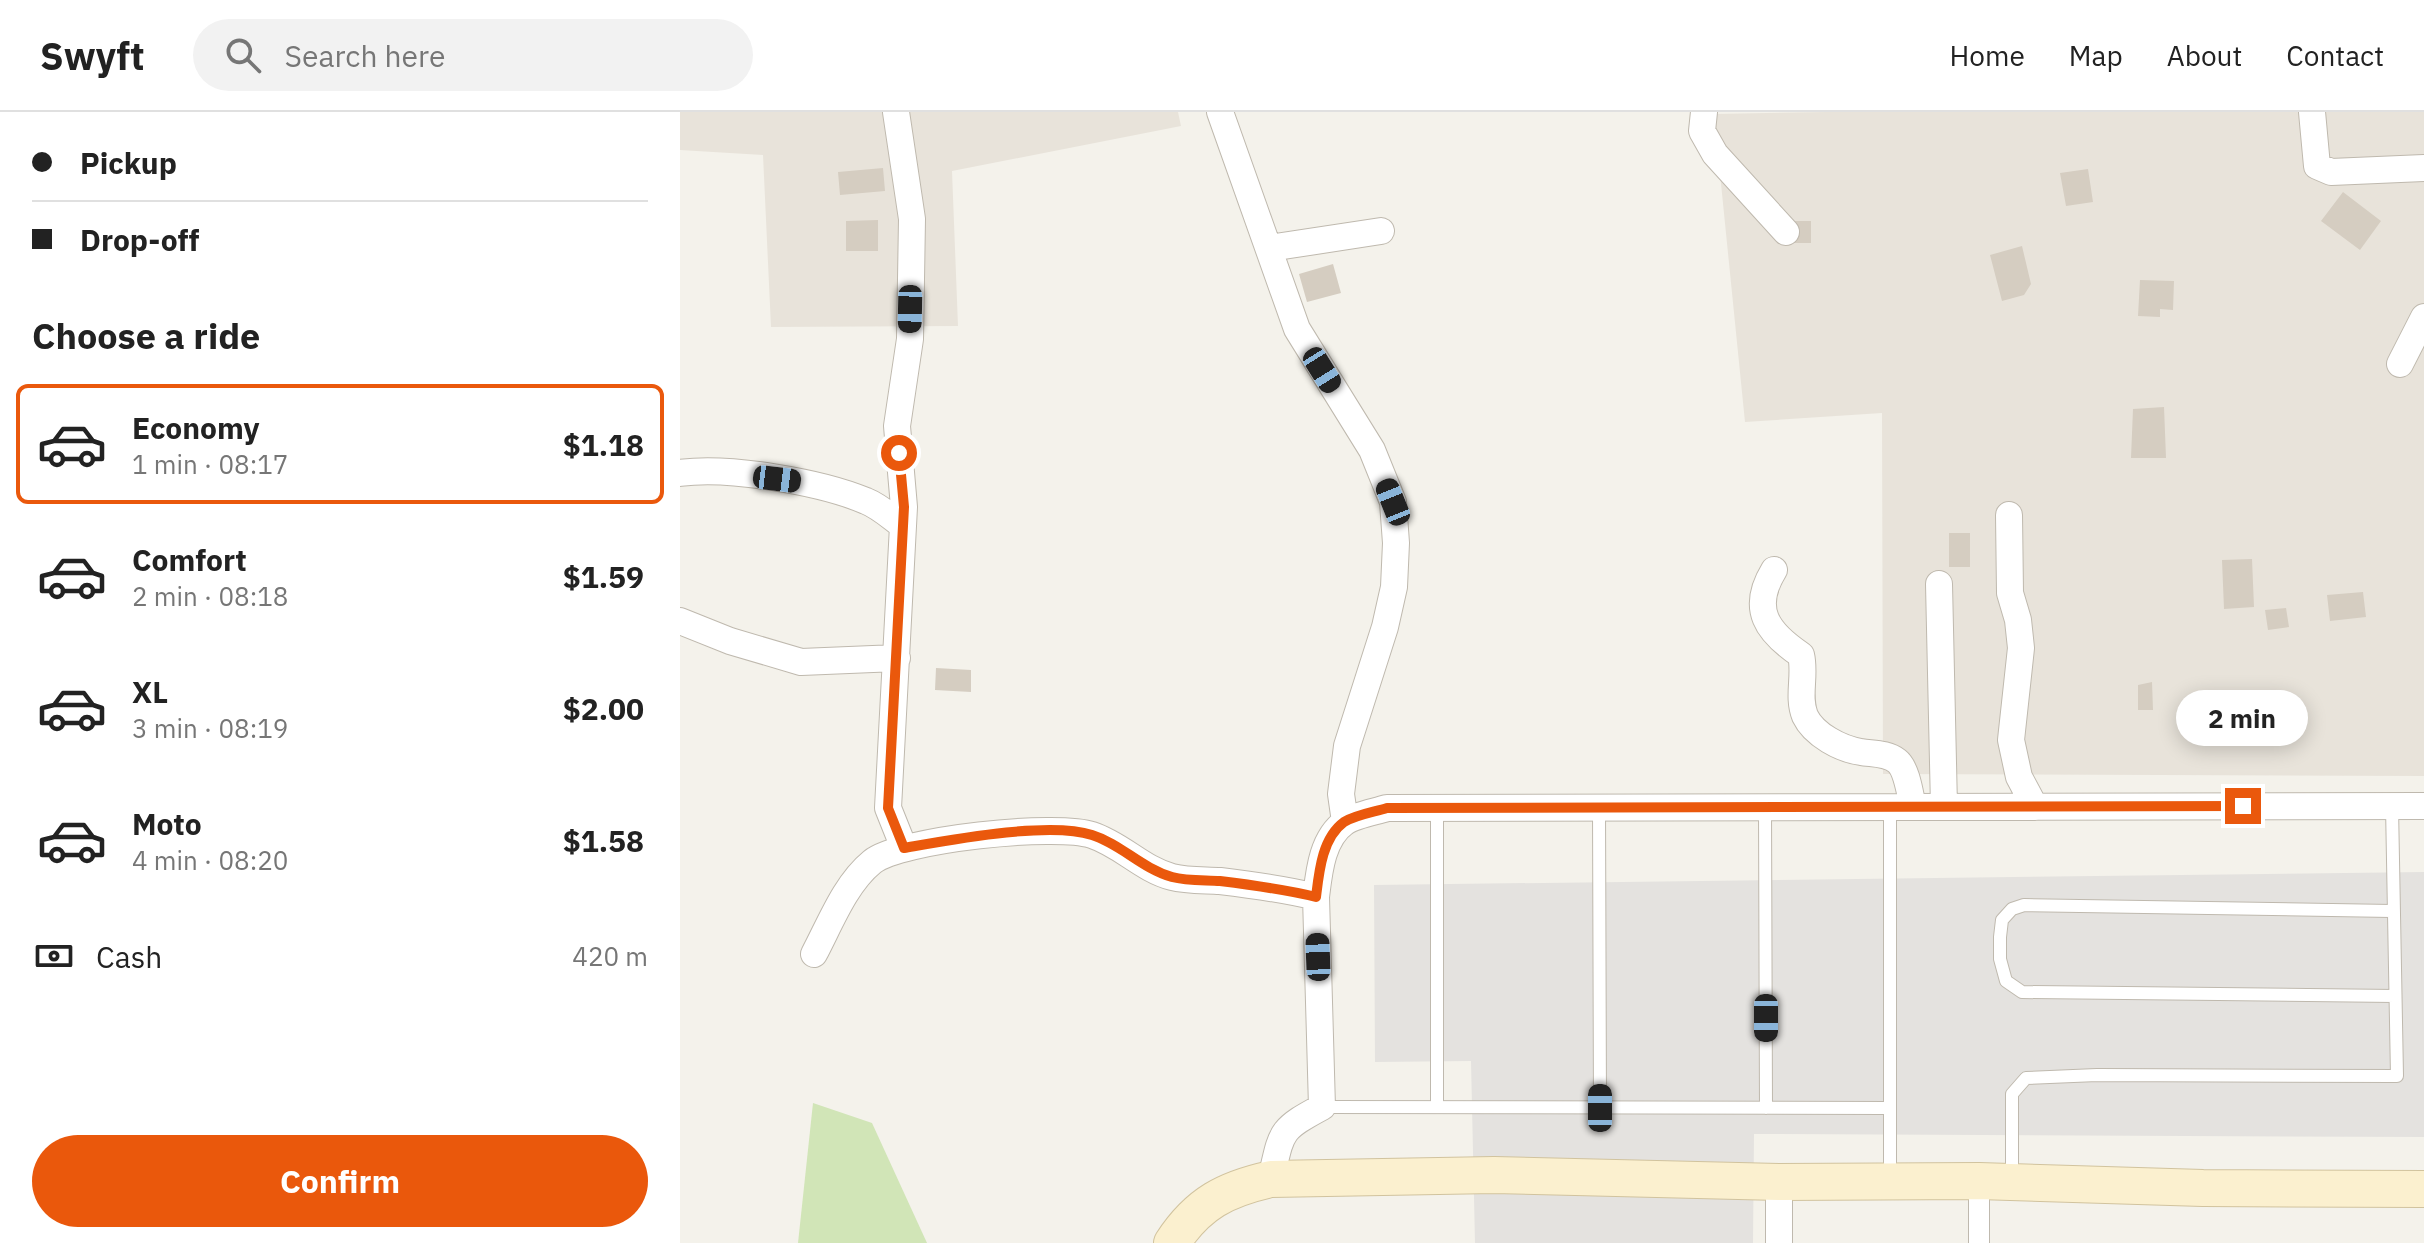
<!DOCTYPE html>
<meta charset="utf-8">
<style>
:root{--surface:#fff;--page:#f2f2f2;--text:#222;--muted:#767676;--line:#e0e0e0;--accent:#ea580c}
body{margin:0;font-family:"IBM Plex Sans",sans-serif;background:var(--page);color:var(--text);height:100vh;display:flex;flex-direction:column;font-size:30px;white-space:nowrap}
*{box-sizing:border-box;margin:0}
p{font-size:26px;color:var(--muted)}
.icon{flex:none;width:44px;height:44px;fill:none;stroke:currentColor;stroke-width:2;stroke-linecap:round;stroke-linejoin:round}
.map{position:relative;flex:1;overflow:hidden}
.side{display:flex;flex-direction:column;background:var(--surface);width:680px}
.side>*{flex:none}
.top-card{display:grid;align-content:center;height:176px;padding:0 32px;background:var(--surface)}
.end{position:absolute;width:36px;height:36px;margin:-18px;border:10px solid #ea580c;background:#fff;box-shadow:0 0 0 4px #fff}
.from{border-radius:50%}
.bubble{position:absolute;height:56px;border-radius:28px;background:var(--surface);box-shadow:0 4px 20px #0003;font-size:26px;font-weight:700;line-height:56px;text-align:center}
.car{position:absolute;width:24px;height:48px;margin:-24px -12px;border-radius:10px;box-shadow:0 0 6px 2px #0007;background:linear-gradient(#222 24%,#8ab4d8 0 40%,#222 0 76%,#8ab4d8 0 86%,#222 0)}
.top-card b{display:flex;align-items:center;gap:28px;height:76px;font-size:30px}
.top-card b+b{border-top:2px solid var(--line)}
.top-card i{width:20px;height:20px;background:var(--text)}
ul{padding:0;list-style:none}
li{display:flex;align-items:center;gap:24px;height:120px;margin:0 16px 12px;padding:0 16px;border:4px solid transparent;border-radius:12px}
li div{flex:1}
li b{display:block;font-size:30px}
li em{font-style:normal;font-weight:700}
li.current{border-color:var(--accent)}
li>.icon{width:72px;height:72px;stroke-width:1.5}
h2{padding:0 32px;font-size:36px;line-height:96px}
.pay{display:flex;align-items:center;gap:20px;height:88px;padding:0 32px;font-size:30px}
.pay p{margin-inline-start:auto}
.primary-button{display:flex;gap:16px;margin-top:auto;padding:16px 32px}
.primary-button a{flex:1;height:92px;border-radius:48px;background:var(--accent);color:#fff;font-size:32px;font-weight:700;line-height:92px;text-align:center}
header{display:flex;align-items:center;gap:48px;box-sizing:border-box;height:112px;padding:0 40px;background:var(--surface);border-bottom:2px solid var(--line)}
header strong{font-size:38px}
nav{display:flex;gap:44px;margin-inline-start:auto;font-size:28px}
.search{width:560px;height:72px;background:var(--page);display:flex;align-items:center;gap:20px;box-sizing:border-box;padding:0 28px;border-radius:44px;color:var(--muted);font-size:30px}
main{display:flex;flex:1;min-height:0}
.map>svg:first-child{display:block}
</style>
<header>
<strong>Swyft</strong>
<div class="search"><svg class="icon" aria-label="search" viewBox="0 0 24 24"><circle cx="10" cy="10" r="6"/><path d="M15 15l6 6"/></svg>Search here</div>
<nav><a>Home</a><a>Map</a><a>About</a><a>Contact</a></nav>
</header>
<main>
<section class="side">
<div class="top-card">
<b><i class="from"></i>Pickup</b>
<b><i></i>Drop-off</b>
</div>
<h2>Choose a ride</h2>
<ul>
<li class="current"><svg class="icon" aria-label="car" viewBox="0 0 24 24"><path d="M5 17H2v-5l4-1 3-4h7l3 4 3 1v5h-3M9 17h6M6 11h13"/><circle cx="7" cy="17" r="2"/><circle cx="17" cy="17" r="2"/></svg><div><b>Economy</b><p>1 min · 08:17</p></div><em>$1.18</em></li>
<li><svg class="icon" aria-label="car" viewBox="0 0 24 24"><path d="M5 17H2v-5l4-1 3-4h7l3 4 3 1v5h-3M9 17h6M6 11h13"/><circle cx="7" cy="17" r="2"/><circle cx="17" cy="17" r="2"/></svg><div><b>Comfort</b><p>2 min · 08:18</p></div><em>$1.59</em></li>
<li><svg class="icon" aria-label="car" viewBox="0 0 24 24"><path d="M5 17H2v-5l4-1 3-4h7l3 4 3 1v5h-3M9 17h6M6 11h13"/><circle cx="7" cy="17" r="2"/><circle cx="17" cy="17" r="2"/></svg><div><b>XL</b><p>3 min · 08:19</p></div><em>$2.00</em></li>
<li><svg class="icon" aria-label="car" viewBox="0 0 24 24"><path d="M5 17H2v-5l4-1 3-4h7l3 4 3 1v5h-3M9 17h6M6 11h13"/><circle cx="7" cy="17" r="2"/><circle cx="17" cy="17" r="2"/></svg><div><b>Moto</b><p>4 min · 08:20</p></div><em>$1.58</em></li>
</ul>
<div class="pay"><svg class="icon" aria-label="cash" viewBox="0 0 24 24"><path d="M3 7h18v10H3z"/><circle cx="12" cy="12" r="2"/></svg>Cash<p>420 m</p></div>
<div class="primary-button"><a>Confirm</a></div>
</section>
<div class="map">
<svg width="1744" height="1131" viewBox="0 0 1744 1131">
<rect width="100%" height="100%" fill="#f4f2eb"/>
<path fill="#e8e3da" d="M0 0H498L501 14 272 59 278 214 91 215 83 43 0 38Z
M1146 0H1744V664L1203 662 1202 301 1065 310 1034 2Z"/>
<path fill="#d1e5b7" d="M133 991 192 1011 247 1131H118Z"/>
<path fill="#e4e2df" d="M1744 760V1025L1074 1022 1073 1131H795L791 949 695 950 694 773Z"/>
<path fill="#d5cdc1" d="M203 56 205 79 160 83 158 60Z
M1408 57 1413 90 1386 94 1380 61Z
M1663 80 1701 109 1680 138 1641 109Z
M198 108V139H166V109Z
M1108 109H1131V131H1108Z
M1342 134 1351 172 1344 183 1322 189 1310 143Z
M653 152 661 181 627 190 619 162Z
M1460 168 1494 169 1493 198 1480 197V205L1458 204Z
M1484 295 1486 346H1451L1453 297Z
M1269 421H1290V455H1269Z
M1572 447 1574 495 1544 497 1542 448Z
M1683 480 1686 505 1650 509 1647 483Z
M1606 496 1609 515 1588 518 1585 498Z
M256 556 291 558V580L255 578Z
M1472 570 1473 598H1458V573Z"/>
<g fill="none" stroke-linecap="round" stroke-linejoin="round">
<g stroke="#bfb9ae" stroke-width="14">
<path id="service" d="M1085 695 1086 996
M919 696 920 996
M757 697V995
M1712 799 1344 793 1332 797 1322 808 1320 825V847L1326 869 1342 880 1715 884
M642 995 1208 996
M1210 1066V695
M1332 1067V982L1346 966 1417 963 1717 964 1712 694"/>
</g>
<g stroke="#bfb9ae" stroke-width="22">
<path id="pedestrian" d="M1299 1069V1131"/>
</g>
<g stroke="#bfb9ae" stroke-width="28">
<path id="minor" d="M216 0 232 107 230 227 217 314 224 395 208 696 224 736
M540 0 617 217 692 338 713 390 716 431 714 475 705 515 667 634 661 682 665 710
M1024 0 1022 19 1035 42 1106 120
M1632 0 1637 54 1651 60 1744 56
M590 136 701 119
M1720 252 1744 205
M0 361C48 354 141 370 186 389 199 394 211 405 222 413
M1329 403 1330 481 1338 508 1341 536 1331 628 1339 665 1355 695
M1094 458C1070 497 1087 520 1121 543 1126 563 1117 584 1125 604 1134 623 1161 637 1181 640 1192 642 1207 641 1217 649 1227 657 1230 682 1233 695
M1259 472 1264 695
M0 509 50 529 121 550 217 546
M134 842C150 812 165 772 192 750 220 727 377 711 412 723 442 733 462 757 492 765 507 769 525 768 540 769 573 773 604 777 636 785
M591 1067C602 1019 599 1018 642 995L636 785C639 760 642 726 665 710 675 703 694 700 707 696L1744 694
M1099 1070V1131"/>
</g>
<g stroke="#d1c39e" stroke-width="38">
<path id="secondary" d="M492 1131C518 1091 546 1077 591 1067L814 1063 1099 1070 1299 1069 1523 1076 1744 1077"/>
</g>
<use href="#service" stroke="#fff" stroke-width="12"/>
<use href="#pedestrian" stroke="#fff" stroke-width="20"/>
<use href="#minor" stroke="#fff" stroke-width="26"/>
<use href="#secondary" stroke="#fbf0cf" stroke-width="36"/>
</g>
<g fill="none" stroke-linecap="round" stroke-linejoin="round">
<path stroke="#ea580c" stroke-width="10" d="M219 341 224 395 208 696 224 736C270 728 369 709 412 723 441 732 461 756 492 765 507 769 524 768 540 769 572 773 604 777 636 785 639 760 642 726 664 710 675 703 694 700 707 696L1563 694"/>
</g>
</svg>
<i class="end from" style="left:219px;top:341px"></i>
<i class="end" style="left:1563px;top:694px"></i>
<div class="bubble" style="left:1496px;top:578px;width:132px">2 min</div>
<i class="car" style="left:230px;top:197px;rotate:181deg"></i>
<i class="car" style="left:642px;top:258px;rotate:148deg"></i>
<i class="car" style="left:97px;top:367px;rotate:97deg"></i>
<i class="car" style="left:713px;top:390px;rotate:338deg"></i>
<i class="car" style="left:638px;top:845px;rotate:358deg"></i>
<i class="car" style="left:1086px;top:906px;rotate:180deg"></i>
<i class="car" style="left:920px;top:996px;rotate:0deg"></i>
</div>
</main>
